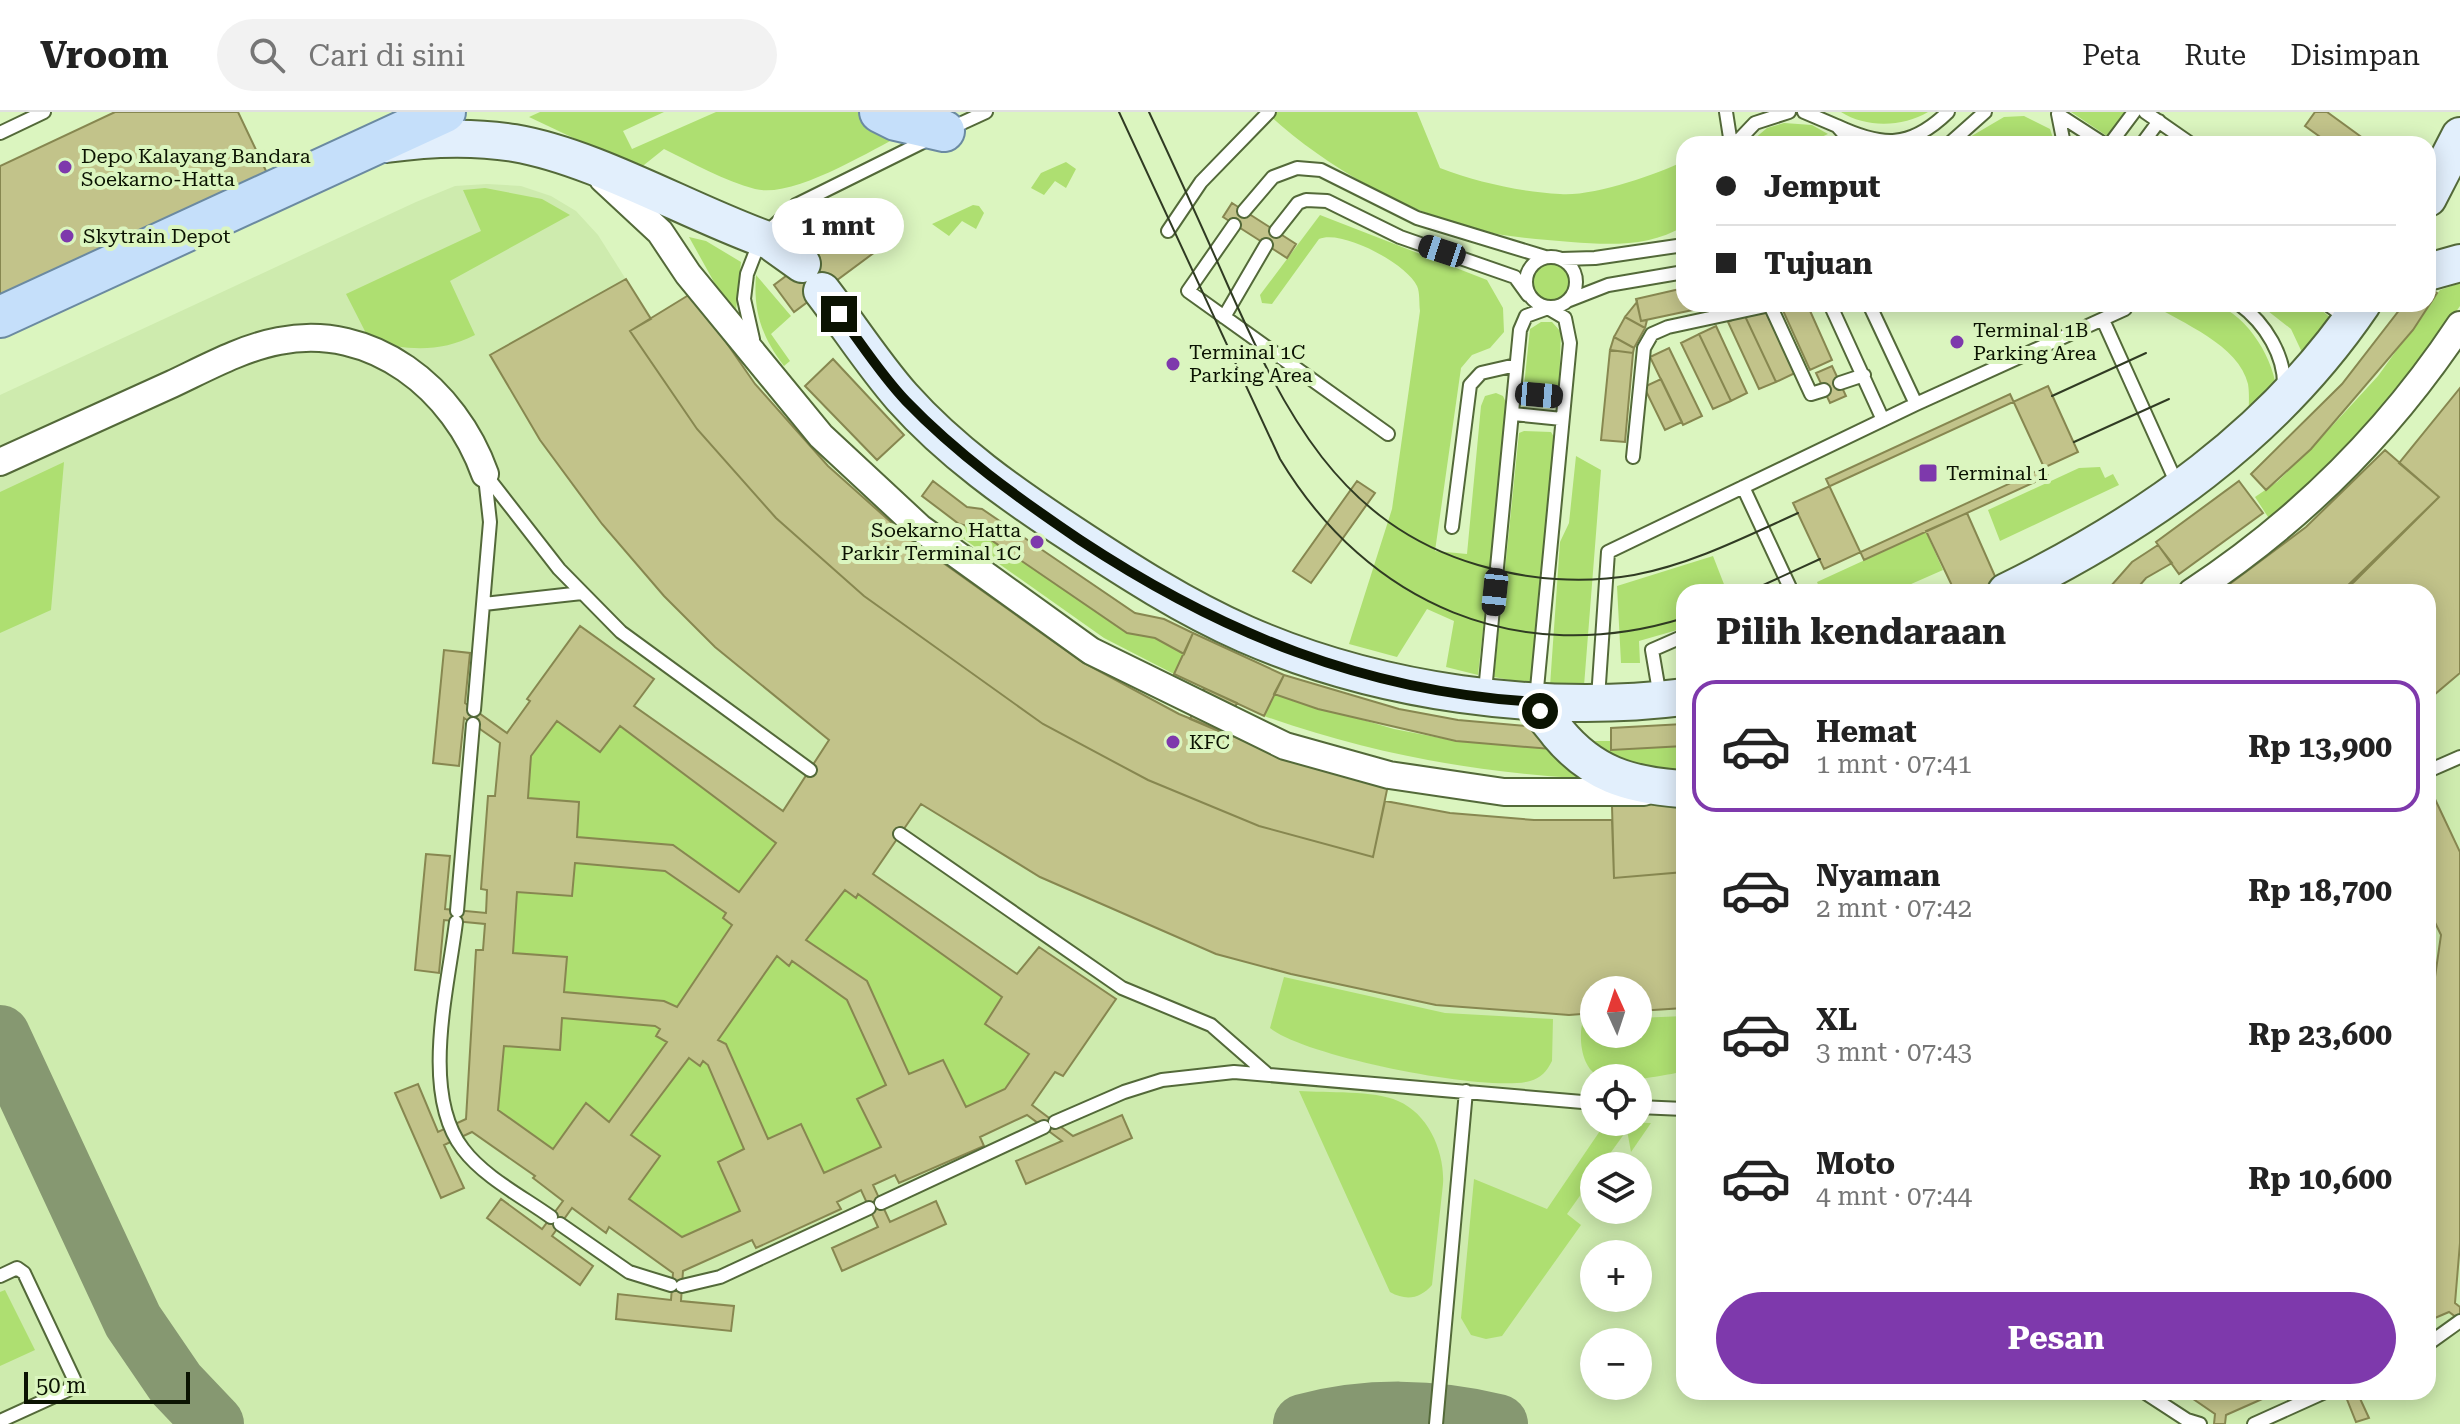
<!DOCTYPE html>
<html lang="id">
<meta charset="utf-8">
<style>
:root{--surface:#fff;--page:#f2f2f2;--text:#222;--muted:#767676;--line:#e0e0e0;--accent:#7e39ac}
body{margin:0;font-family:"Roboto Serif",serif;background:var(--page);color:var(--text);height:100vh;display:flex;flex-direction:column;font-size:30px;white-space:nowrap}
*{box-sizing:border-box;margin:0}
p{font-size:26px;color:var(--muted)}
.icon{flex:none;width:44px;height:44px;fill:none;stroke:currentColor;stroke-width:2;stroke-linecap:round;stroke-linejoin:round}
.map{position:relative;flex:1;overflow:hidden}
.details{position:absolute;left:1676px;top:472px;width:760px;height:816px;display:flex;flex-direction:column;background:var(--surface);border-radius:24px;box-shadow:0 4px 20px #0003}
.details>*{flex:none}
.guide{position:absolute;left:1676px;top:24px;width:760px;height:176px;border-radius:24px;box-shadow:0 4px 20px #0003;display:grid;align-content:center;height:176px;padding:0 40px;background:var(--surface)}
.needle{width:52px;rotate:357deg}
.buttons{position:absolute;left:1580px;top:864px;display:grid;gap:16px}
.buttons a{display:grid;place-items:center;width:72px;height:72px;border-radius:50%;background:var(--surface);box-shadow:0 4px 20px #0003;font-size:40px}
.scale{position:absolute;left:24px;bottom:20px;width:166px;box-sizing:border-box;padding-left:8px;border:4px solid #0b1302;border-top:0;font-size:22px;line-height:28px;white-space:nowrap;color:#0b1302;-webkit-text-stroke:6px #dbf5bf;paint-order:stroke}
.end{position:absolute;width:36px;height:36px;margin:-18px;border:10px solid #0b1302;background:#fff;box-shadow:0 0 0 4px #fff}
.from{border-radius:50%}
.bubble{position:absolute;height:56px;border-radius:28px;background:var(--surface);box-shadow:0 4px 20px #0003;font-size:26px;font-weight:700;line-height:56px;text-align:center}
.car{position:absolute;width:24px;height:48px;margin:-24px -12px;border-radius:10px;box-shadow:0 0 6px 2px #0007;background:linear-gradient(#222 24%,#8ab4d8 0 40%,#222 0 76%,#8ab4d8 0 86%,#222 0)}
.guide b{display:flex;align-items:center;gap:28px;height:76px;font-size:30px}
.guide b+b{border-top:2px solid var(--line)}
.guide i{width:20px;height:20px;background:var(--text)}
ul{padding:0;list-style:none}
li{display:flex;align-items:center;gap:24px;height:132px;margin:0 16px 12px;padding:0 24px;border:4px solid transparent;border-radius:24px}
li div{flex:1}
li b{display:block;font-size:30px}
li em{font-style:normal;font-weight:700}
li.current{border-color:var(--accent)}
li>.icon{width:72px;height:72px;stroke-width:1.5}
h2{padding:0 40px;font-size:36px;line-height:96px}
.button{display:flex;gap:16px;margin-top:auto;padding:16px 40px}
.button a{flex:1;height:92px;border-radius:48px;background:var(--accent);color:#fff;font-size:32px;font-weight:700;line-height:92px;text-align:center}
header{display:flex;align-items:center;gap:48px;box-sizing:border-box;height:112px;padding:0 40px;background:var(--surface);border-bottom:2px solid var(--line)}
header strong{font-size:38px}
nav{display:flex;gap:44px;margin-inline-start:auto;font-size:28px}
.search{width:560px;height:72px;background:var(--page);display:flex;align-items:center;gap:20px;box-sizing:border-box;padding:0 28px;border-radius:44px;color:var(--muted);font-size:30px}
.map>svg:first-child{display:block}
</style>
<header>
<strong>Vroom</strong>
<div class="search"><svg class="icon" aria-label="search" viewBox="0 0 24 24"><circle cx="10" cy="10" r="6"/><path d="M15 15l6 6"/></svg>Cari di sini</div>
<nav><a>Peta</a><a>Rute</a><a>Disimpan</a></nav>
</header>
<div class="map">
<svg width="2460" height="1312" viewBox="0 0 2460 1312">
<rect width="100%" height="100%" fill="#dbf5bf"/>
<path fill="#ceebae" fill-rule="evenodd" d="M487 72 521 74 551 84 576 99 598 123 651 207 698 317 1373 745 1385 689 1450 701 1534 708H1612L1614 766 1684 760V1280H2428V480L2399 351 2460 276V1312H0V283L416 90 455 74ZM1594 878H1638V922H1594ZM1594 966H1638V1010H1594ZM1594 1054H1638V1098H1594ZM1594 1142H1638V1186H1594ZM1594 1230H1638V1274H1594Z"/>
<path fill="#aedf71" d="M540 0H664L623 19 632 37 716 0H862L904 22C869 39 793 87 755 77 724 69 693 51 664 37L639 57 529 5Z
M1266 0H1417L1440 56C1477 70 1520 80 1560 82 1591 85 1656 63 1684 49V114C1650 135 1610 133 1571 130 1541 127 1509 126 1480 118 1403 99 1324 54 1266 0Z
M1841 0H1928C1903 15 1866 16 1841 0Z
M2071 0H2125L2107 24Z
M2024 4 2050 17 2055 32H1958L2004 5Z
M1784 11 1812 13 1828 22 1806 32H1748L1767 16Z
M1066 50 1076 57 1066 76 1055 69 1044 83 1031 76 1041 61Z
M485 76 542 87 570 103 450 169 475 223C440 241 407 238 370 229L346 182 481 119 463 78Z
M973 93 979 94 984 101 976 117 962 109 949 124 932 112Z
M1320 103 1487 168 1503 196 1504 220 1490 236 1472 243 1461 256 1435 439 1467 442 1481 294 1485 284 1496 281 1503 284 1508 295 1478 563 1446 555 1454 509 1427 497 1397 545 1349 532 1392 397 1420 199C1419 192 1420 180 1417 174 1407 152 1342 117 1319 127L1272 192 1262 191 1260 183Z
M689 125 706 129 741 150 736 199 729 197Z
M1533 170a18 18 0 1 1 36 0a18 18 0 1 1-36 0Z
M756 163 791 204 771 222 790 249 784 254C762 225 753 200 756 163Z
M2460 171V194L2428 240 2376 304 2270 408 2255 385 2277 370 2311 337 2378 264 2440 178Z
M2151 192C2169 192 2198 186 2215 192 2249 204 2275 249 2277 282L2249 311C2248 299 2250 284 2248 272 2239 233 2182 211 2151 192Z
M2259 192H2314L2338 212 2307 251 2291 217Z
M1541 210H1552L1561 220 1559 278 1524 274 1530 217Z
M1524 319 1551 320 1554 325 1531 572 1494 565 1519 321Z
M1576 344 1601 358 1584 574H1550L1560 430 1569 411Z
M64 350 51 498 0 521V380Z
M2100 355 2105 366 2113 362 2119 373 2000 429 1988 398 2079 356Z
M959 412 972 415 1127 521 1155 526 1184 542 1174 562 1104 526 954 420Z
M1926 420 1943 458 1893 480H1821L1817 470Z
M1713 444 1727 480H1684V516L1639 529 1640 551H1621L1617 474Z
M1274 582 1394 617 1456 629 1551 637 1579 663 1577 666C1466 659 1370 641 1264 604Z
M557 609 620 614 776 731 739 780 673 733 577 725 579 690 528 686 531 644Z
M1578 629H1611V638L1676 635 1677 660H1640Z
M575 751 665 759 726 801 732 813 677 895 664 889 564 880 567 845 513 841 517 780 572 784Z
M845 778 855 786 858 782 1002 885 1029 942 1005 977 966 995 943 948 909 962 867 869 806 828Z
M777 844 789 854 792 849 847 888 886 973 858 987 881 1035 824 1061 801 1012 768 1027 727 933 718 928Z
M1284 865 1445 901 1553 907 1552 949C1547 959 1541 966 1530 969 1487 981 1303 944 1270 916Z
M1684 904V959C1665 964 1619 972 1601 965 1581 958 1578 925 1583 908H1594V922H1638V906Z
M562 906 655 914 660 917 656 924 667 930 609 1010 585 991 553 1037 498 998 504 934 559 938Z
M689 946 700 953 703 949 708 953 744 1037 718 1050 740 1099 682 1125 629 1087 660 1044 631 1023Z
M1299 979C1327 981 1374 978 1398 989 1429 1002 1445 1041 1443 1072L1432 1173C1420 1187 1406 1189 1390 1180Z
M1606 1010 1651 1011 1631 1040 1627 1018 1601 1054H1594V1064L1567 1102 1581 1113 1502 1224 1486 1227 1471 1223 1461 1206 1474 1067 1547 1097Z
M5 1178 35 1238 0 1254V1180Z"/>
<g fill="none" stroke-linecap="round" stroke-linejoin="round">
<path stroke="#869871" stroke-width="60" d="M0 923 133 1209 176 1272 214 1312
M1303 1312C1366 1295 1434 1296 1498 1312"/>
</g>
<path fill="#c2c38a" stroke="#878750" stroke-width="2" fill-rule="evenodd" d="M115 0H238L267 61 0 186V54Z
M2315 0H2327L2371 32H2330L2305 14Z
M1232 91 1296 132 1287 146 1223 105Z
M854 113 875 140 794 200 774 173Z
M626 167 651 207 630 219 697 317 776 406 864 484 1043 612 1148 668 1259 714 1373 745 1385 689 1450 701 1534 708H1612L1614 766 1684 760V896L1638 899V878H1594V901L1569 903 1436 893 1291 862 1216 842 1040 765 921 692 873 762 1017 862 1039 835 1116 887 1063 964 1055 960 1032 993 1073 1024 1122 1003 1132 1026 1026 1072 1016 1049 1062 1029 1027 1003 980 1025 984 1034 899 1071 895 1063 873 1073 890 1110 936 1089 946 1112 842 1159 832 1136 878 1115 861 1078 837 1090 841 1097 756 1136 752 1128 683 1159 681 1189 734 1194 731 1219 616 1207 618 1182 671 1188 673 1161 609 1115 606 1121 572 1096 552 1124 593 1154 580 1173 487 1106 501 1087 542 1117 563 1089 533 1066 535 1064 472 1020 444 1033 464 1076 441 1086 395 981 418 972 438 1020 466 1007 476 838H483L485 812 444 808 439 861 415 858 426 742 450 744 445 797 486 801 487 778 481 777 488 684H495L500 631 464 606 459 654 433 651 444 538 470 541 465 591 507 621 530 589 527 587 580 514 654 567 634 594 783 699 829 628 715 535 664 484 602 412 540 328 490 243ZM557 609 600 640 620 614 776 731 739 780 673 733 577 725 579 690 528 686 531 644ZM575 751 665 759 726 801 723 806 732 813 677 895 664 889 564 880 567 845 513 841 517 780 572 784ZM845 778 856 786 858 782 1002 885 985 912 1029 942 1005 977 966 995 943 948 909 962 867 869 806 828ZM777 844 789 854 792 849 847 888 886 973 857 987 881 1035 824 1061 801 1012 768 1027 726 932 718 928ZM562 906 655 914 660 917 656 924 667 930 609 1010 586 991 553 1037 498 998 504 934 560 938ZM689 946 700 954 703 949 708 953 744 1037 718 1050 740 1099 682 1125 629 1087 660 1044 631 1023Z
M2428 175 2437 181 2413 218 2311 337 2266 378 2251 362 2342 272 2404 192H2428Z
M1684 176V192H1721L1641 209 1636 187Z
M692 181 755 272 828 354 911 428 1082 550 1179 602 1282 644 1388 673 1373 745 1259 714 1148 668 1043 612 864 484 776 406 697 317 630 219Z
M1637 190 1641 209 1647 208 1645 216 1625 205Z
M1780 192H1807L1832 248 1810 258Z
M1763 194 1795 261 1776 270 1744 202Z
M1744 202 1776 270 1759 277 1728 210Z
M1625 205 1645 216 1634 236 1614 225Z
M1716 214 1747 281 1731 289 1699 222Z
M1699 222 1731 289 1713 297 1681 231Z
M1614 225 1634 236 1633 241 1610 238Z
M1669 236 1702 304 1683 313 1650 245Z
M1610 238 1633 241 1625 330 1601 328Z
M833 247 904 323 877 348 805 274Z
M1832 254 1846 284 1830 291 1816 261Z
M1661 267 1682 310 1665 318 1644 275Z
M2048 274 2078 340 1824 457 1793 391Z
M2460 276V561L2428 588V480H2341L2439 385 2399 351Z
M2010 282 2048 364 1864 448 1826 367Z
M2385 338 2439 385 2354 470 2341 480H2219L2306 415Z
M933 369 967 395 982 397 1135 501 1164 507 1193 521 1184 542 1155 526 1127 521 972 415 959 412 922 384Z
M1357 369 1375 381 1311 471 1293 459Z
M2239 369 2263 401 2179 462 2156 430Z
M1967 401 2002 480H1955L1926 419Z
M2158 433 2172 451 2146 466 2134 480H2099L2111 474 2132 450Z
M1193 521 1284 563 1264 604 1174 562Z
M1284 563 1399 597 1458 608 1550 616 1551 637 1456 629 1318 597 1274 582Z
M1204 576 1237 591 1223 621 1190 607Z
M1683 612 1684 634 1611 638V616Z
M2434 685 2460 740V1131L2455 1191 2460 1195V1208L2449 1200 2428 1209V864L2435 865 2441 823 2428 796V688Z
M1684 688V760L1614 766 1612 694Z
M2183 1280H2278L2226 1303 2225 1312H2214L2215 1302Z
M2344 1280H2357L2369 1306 2356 1310Z"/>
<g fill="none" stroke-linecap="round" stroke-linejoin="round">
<g stroke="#536939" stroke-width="16">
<path id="lane" d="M1726 0 1731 32
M1804 0 1837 14 1853 32
M2145 0 2191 32
M2058 2 2064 32
M2059 3 2104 32
M1837 14C1882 35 1910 37 1948 0
M949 17 986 0
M0 21 44 0
M1735 32 1755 11 1789 0
M1949 32 1985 0
M2110 32 2134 0
M2142 32 2159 9
M1244 99 1273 65 1297 56 1321 58 1417 106 1545 145
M1234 113 1188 179 1388 322
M1168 119 1201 70 1269 0
M1276 119 1298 91 1306 88 1327 89 1400 125 1515 165 1528 183
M1526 170a25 25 0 1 1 50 0a25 25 0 1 1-50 0Z
M1561 147 1595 146 1684 133
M1567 189 1608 173 1684 160
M1830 192 1883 308
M1869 192 1916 292
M2239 192C2265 211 2286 244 2284 278
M2327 192 2348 207
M1224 205 1266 133
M2103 208 2177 372
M753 227 744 187 747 162 761 126 796 93 929 27
M1840 271 1864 263
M1515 280 1564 285
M1513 302 1562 307
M1633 345 1644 236 1652 222 1668 215 1770 193 1811 282 1824 278
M485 362 559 457 621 520 810 658
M1743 375 1792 480
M1452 415 1470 273 1481 261 1516 253
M484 492 582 481
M1478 579 1486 569 1520 218 1526 204 1548 196 1565 206 1570 231 1536 587
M1660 585 1652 538 1684 524
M1598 586 1608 440 1916 292 2125 197
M474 598 490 410 485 365
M2428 659 2460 645
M900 722 1122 876 1211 913 1266 961
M457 799 473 612
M456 810C448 876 420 981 463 1037 484 1065 523 1085 551 1105
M1638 995 1684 997
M1055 1010 1124 980 1162 968 1234 960 1594 991
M881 1091 1044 1015
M560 1112 629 1160 671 1173
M0 1164 17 1156 24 1161 74 1267 68 1278 0 1309
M682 1174 720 1165 869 1096
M2428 1232 2460 1209
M2144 1280 2187 1308 2200 1312
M1436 1312 1466 979
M2254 1312 2325 1280"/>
</g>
<g stroke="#536939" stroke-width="30">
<path id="street" d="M603 67 660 120 688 162 821 324 920 416 1091 539 1285 634 1389 663 1504 680H1644
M0 350C57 324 115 298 172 272 206 256 242 236 279 229 372 210 455 277 485 362
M2192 480C2300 409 2389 320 2460 213"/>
</g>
<g stroke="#536939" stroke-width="40">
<path id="secondary" d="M386 32C428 26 471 24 514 31 596 45 690 101 770 129L802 152
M2428 86 2460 24
M2428 160 2460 151
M822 179C849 214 873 252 902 285 950 339 1012 383 1072 422 1128 459 1184 495 1245 522 1377 580 1541 603 1684 585
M2006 480C2146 411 2273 323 2362 192
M1536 590C1541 602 1550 610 1558 621 1592 662 1629 673 1681 677"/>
</g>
<g stroke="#6b8aa1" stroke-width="44">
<path id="primary" d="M880 0 896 8 944 19
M0 205 445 0"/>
</g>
<use href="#lane" stroke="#fff" stroke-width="12"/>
<use href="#street" stroke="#fff" stroke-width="26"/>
<use href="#secondary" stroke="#e2effc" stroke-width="36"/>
<use href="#primary" stroke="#c5dffa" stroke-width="40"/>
<path stroke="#303b23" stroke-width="2" d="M1119 0 1280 347C1368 493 1519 557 1684 506
M1149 0C1176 58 1203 117 1229 176 1284 299 1339 412 1478 453 1528 468 1583 472 1634 463 1692 452 1745 425 1798 401
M2052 284 2146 241
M2074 330 2169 287
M1748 480 1820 447"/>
</g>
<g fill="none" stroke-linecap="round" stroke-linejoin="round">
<path stroke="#0b1302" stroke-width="10" d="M839 202C861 231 881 263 906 289 957 342 1018 386 1080 428 1221 521 1365 580 1536 590L1540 599"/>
</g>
<g fill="#7e39ac" stroke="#dbf5bf" stroke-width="3">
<circle cx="65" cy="55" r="8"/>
<circle cx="67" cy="124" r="8"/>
<circle cx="1957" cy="230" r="8"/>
<circle cx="1173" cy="252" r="8"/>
<rect x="1918" y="351" width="20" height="20" rx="4"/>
<circle cx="1037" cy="430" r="8"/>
<circle cx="1173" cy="630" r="8"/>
</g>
<g text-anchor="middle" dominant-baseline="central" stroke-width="8" stroke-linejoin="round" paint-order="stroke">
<g font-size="20" fill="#0b1302" stroke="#dbf5bf" text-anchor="start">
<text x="81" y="44">Depo Kalayang Bandara<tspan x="81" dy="23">Soekarno-Hatta</tspan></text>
<text x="83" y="124">Skytrain Depot</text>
<text x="1973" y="218">Terminal 1B<tspan x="1973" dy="23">Parking Area</tspan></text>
<text x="1189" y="240">Terminal 1C<tspan x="1189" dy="23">Parking Area</tspan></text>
<text x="1946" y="361">Terminal 1</text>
<text x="1021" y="418" text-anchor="end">Soekarno Hatta<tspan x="1021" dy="23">Parkir Terminal 1C</tspan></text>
<text x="1189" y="630">KFC</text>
</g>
</g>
</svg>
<div class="buttons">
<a><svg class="needle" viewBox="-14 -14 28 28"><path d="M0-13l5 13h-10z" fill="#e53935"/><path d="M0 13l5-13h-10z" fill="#767676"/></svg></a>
<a><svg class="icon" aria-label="locate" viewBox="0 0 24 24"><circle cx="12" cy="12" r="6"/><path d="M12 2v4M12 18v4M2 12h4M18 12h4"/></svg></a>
<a><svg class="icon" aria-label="layers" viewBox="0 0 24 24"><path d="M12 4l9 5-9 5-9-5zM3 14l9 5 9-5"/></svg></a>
<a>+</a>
<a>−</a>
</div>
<div class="scale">50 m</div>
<i class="end from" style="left:1540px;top:599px"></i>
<i class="end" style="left:839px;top:202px"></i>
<div class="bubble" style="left:772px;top:86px;width:132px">1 mnt</div>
<i class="car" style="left:1442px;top:139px;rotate:288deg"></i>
<i class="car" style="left:1539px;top:283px;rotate:95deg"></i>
<i class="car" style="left:1495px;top:480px;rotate:186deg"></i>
<div class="guide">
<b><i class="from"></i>Jemput</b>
<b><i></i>Tujuan</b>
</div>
<section class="details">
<h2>Pilih kendaraan</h2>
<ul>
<li class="current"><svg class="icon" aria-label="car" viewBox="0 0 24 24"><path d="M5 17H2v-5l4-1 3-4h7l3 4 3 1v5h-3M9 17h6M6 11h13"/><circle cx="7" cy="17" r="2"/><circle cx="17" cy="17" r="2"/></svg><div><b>Hemat</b><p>1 mnt · 07:41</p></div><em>Rp 13,900</em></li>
<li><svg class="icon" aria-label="car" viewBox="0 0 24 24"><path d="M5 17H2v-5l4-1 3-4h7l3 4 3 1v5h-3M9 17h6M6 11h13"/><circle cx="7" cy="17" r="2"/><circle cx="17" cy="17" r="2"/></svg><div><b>Nyaman</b><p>2 mnt · 07:42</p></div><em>Rp 18,700</em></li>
<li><svg class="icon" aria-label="car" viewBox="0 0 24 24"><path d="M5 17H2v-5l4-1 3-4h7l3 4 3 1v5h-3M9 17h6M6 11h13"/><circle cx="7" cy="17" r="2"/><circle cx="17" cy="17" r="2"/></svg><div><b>XL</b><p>3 mnt · 07:43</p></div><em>Rp 23,600</em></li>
<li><svg class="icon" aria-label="car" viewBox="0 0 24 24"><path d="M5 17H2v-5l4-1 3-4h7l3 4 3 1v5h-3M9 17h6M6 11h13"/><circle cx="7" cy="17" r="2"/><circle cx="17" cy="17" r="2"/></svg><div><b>Moto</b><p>4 mnt · 07:44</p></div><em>Rp 10,600</em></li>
</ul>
<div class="button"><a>Pesan</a></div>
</section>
</div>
